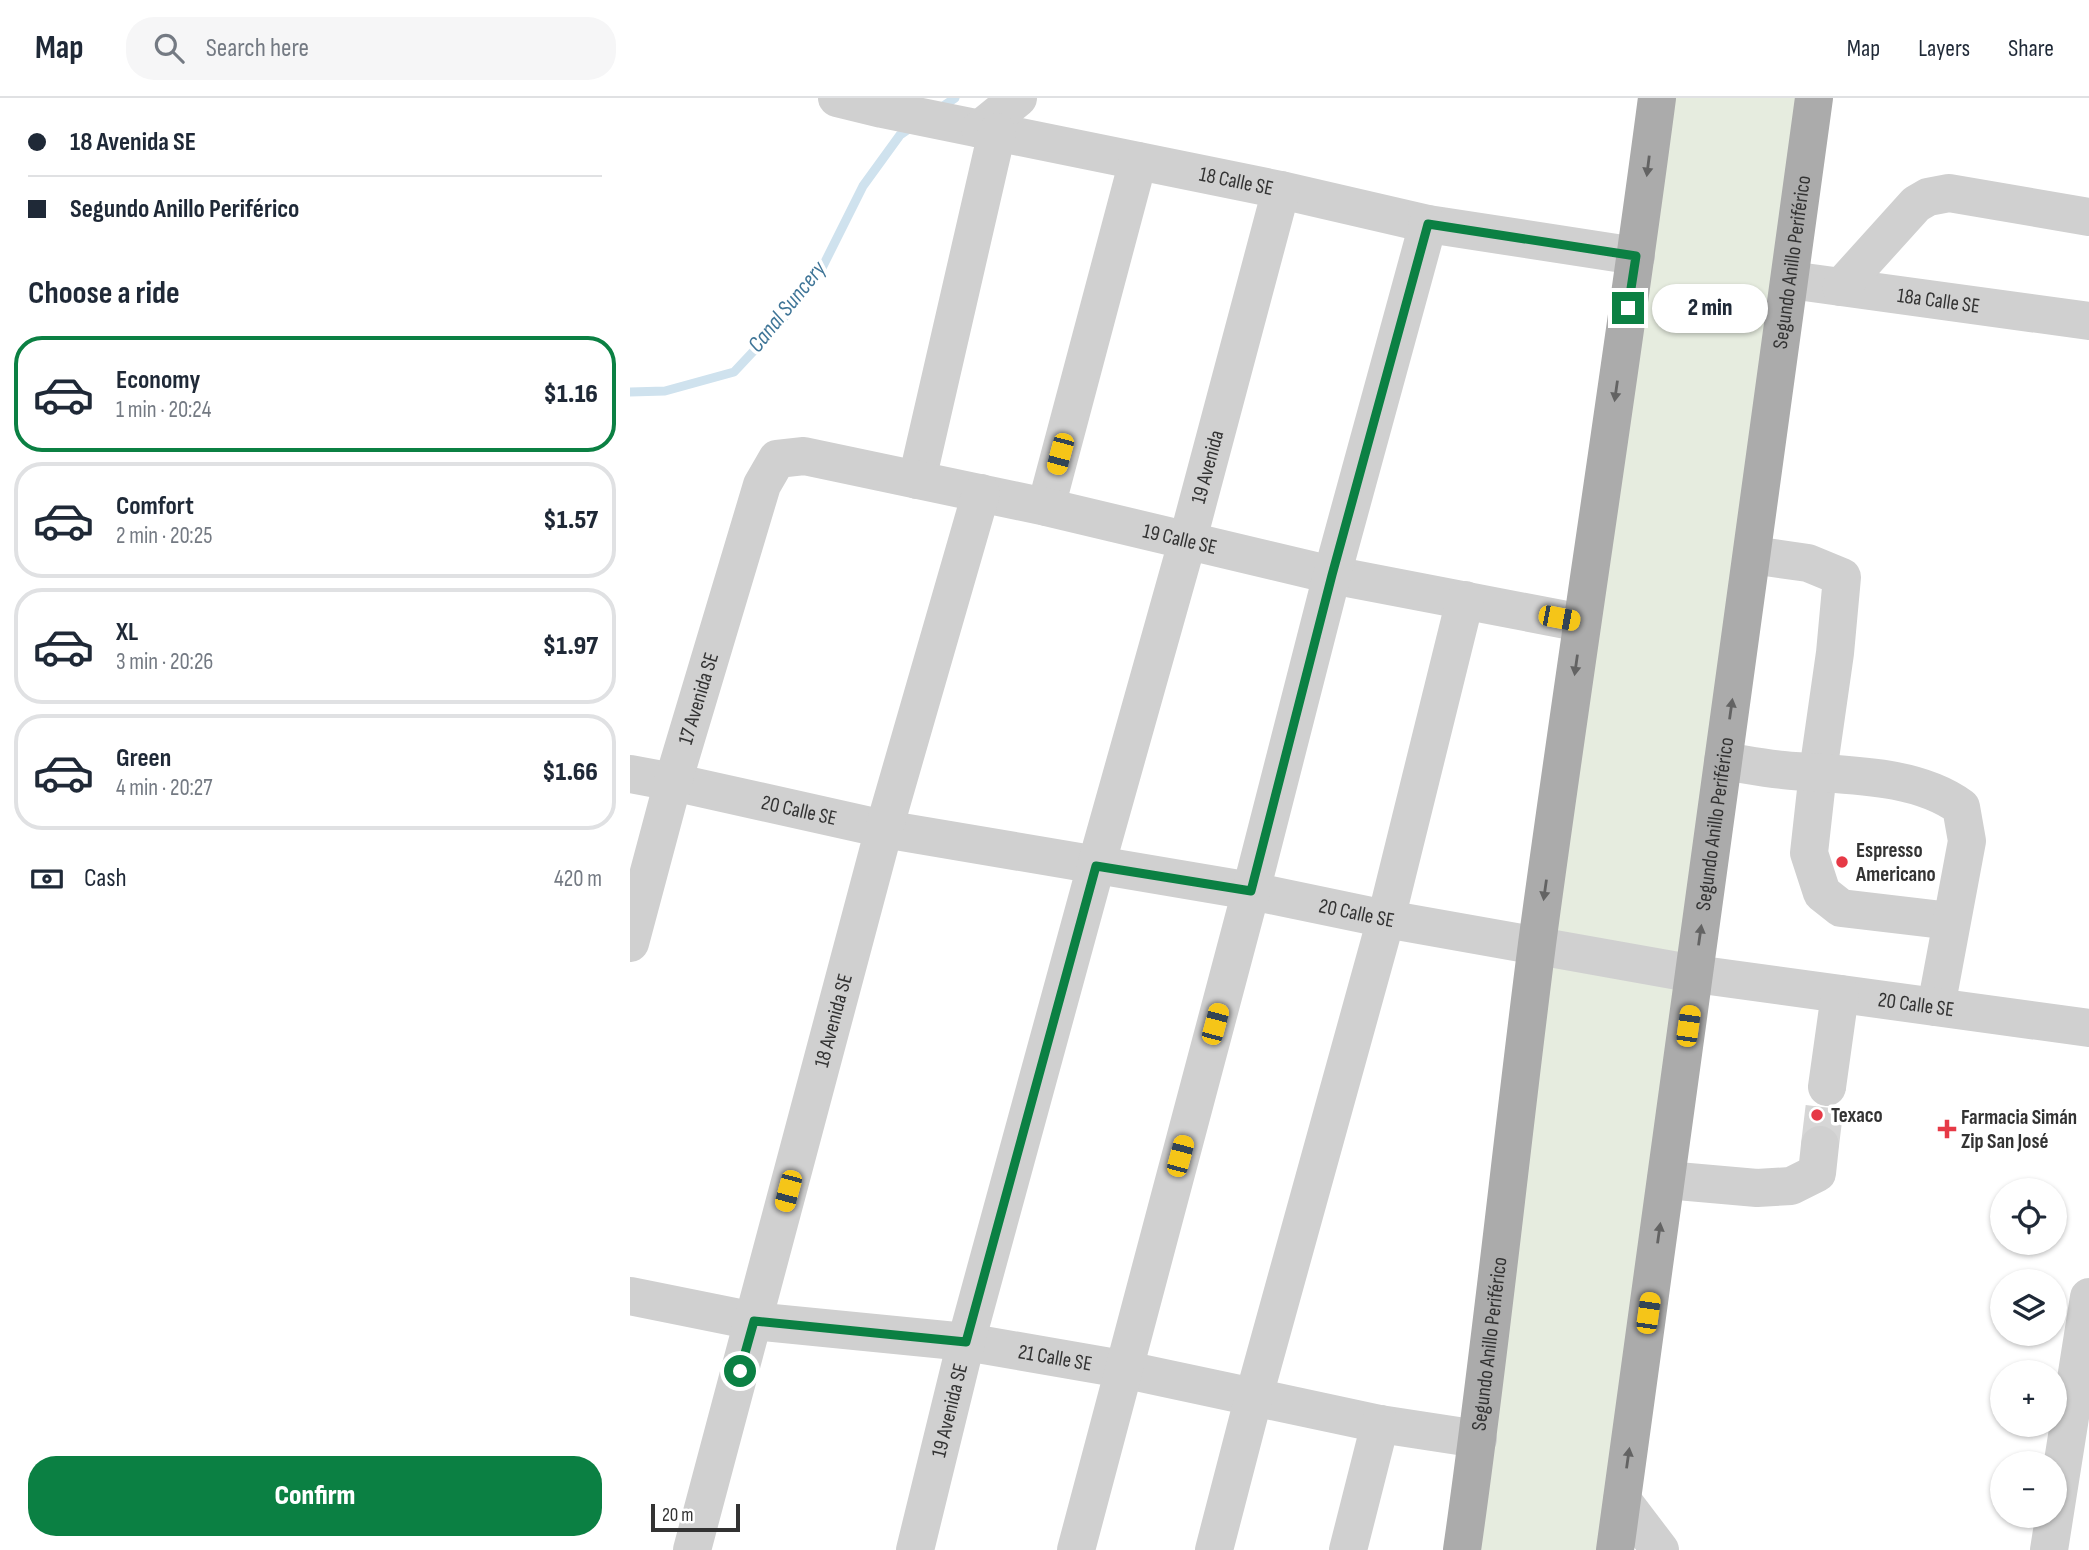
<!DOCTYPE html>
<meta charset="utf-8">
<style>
:root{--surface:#fff;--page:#f6f6f7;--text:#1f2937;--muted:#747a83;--line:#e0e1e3;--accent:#0b8043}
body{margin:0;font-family:"Sofia Sans Condensed",sans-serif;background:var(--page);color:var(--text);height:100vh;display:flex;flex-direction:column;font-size:26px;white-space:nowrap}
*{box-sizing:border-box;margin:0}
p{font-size:23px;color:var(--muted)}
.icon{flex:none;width:38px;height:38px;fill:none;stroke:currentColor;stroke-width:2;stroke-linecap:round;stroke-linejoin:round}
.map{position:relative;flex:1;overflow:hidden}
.drawer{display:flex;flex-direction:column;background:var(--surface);width:630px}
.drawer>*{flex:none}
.banner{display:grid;align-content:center;height:154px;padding:0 28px;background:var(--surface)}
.buttons{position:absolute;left:1360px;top:1080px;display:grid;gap:14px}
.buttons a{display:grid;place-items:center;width:77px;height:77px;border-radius:50%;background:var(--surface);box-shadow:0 2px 5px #0004;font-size:35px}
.scale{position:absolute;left:21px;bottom:18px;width:89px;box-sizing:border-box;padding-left:7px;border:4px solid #333;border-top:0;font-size:19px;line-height:24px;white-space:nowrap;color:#333;-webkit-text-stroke:5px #fff;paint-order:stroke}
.end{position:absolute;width:32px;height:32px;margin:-16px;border:9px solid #0b8043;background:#fff;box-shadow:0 0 0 4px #fff}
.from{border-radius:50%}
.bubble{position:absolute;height:49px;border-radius:24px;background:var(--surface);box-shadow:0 2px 5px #0004;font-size:23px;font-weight:800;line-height:49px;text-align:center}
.car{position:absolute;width:21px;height:42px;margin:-21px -10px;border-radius:9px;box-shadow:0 0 5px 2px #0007;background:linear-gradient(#f5c518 24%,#345 0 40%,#f5c518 0 76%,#345 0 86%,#f5c518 0)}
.banner b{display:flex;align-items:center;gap:24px;height:66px;font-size:26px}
.banner b+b{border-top:2px solid var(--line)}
.banner i{width:18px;height:18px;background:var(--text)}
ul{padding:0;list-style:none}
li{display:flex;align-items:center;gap:21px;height:116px;margin:0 14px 10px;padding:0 14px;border:4px solid var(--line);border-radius:28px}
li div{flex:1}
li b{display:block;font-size:26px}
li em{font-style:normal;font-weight:800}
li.on{border-color:var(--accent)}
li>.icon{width:63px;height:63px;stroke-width:1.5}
h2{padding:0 28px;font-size:32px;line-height:84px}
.pay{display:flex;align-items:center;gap:18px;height:77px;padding:0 28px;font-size:26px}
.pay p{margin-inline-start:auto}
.primary-button{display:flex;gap:14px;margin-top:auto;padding:14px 28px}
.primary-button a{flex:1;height:80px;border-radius:28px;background:var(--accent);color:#fff;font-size:28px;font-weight:800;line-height:80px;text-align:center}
header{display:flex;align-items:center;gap:42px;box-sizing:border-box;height:98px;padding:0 35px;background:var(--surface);border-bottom:2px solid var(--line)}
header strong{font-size:33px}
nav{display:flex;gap:38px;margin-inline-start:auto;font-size:24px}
.search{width:490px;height:63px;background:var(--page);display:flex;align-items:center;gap:18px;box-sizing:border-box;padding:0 24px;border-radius:28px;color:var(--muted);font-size:26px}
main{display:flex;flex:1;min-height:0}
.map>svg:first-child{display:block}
</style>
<header>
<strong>Map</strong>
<div class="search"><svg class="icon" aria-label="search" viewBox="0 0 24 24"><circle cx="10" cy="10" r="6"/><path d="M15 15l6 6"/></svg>Search here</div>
<nav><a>Map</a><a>Layers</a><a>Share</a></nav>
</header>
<main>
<section class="drawer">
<div class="banner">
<b><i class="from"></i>18 Avenida SE</b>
<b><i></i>Segundo Anillo Periférico</b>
</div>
<h2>Choose a ride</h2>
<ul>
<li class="on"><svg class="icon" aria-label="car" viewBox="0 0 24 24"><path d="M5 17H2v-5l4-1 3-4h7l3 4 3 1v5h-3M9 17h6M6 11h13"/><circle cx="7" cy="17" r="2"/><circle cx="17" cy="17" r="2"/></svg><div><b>Economy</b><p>1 min · 20:24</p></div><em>$1.16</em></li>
<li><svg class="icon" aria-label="car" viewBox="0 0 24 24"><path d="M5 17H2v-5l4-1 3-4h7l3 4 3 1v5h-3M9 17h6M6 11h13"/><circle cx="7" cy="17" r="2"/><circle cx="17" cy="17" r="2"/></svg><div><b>Comfort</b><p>2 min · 20:25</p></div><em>$1.57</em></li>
<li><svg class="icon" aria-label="car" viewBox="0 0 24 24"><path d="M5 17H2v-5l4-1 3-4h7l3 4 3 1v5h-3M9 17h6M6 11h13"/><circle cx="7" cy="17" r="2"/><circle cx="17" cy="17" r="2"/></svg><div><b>XL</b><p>3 min · 20:26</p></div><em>$1.97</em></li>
<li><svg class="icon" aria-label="car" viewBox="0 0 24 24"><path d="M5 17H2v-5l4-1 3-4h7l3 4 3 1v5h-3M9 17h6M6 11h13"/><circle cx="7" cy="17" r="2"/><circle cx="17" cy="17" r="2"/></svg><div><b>Green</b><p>4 min · 20:27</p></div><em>$1.66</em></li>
</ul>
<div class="pay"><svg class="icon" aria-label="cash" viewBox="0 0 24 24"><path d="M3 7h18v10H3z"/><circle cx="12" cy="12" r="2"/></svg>Cash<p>420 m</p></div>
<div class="primary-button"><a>Confirm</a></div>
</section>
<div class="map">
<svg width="1459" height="1452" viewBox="0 0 1459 1452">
<rect width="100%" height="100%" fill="#fff"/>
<path fill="#e6ecdf" d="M1026 0H1182L1059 870 913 842Z
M922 868 1044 887 968 1452H846Z"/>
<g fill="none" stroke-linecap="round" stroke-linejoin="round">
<path stroke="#cfe2ee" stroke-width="9" d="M309 11 325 0
M0 294 35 293 104 274 149 226 192 170 233 88 270 37 283 28"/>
<path stroke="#d6d6d6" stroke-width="38" stroke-dasharray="38 19" stroke-linecap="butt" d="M1190 1047 1197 989"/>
<g stroke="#d0d0d0" stroke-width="38">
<path id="s1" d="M207 0 252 11 651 92 798 126 1006 158"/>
<path d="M350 31 388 0"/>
<path id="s2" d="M1160 182 1459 223"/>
<path d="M1211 189 1286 106 1298 99 1319 95 1459 119"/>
<path d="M287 382 367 34"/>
<path d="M416 409 508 63"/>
<path d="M1122 457 1178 465 1212 479 1205 555 1188 674 1179 755 1192 795 1211 810 1321 823"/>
<path d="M1093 663C1113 666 1133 670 1153 672 1210 678 1283 674 1331 709L1337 743 1306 909"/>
<path id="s3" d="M0 676 43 684 254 731 621 793 756 821 1065 876 1459 930"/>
<path id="s4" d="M0 845 43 684 132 387 147 361 174 358 416 409 702 477 952 525"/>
<path d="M1197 989 1210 896"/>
<path d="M1036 1082 1127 1090 1161 1088 1187 1075 1190 1047"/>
<path id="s5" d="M0 1198 124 1223 336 1244 492 1271 750 1326 848 1341"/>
<path d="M992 1402 1030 1452"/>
<path id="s6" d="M62 1452 254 731 351 395"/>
<path id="s7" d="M285 1452 336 1244 466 768 558 441 651 92"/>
<path d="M446 1452 621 793 702 477 798 126"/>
<path d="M584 1452 624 1298 756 821 835 502"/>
<path d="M718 1452 750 1326"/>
<path d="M1419 1452 1459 1199"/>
</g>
<g stroke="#ababab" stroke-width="38">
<path id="s8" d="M832 1452C861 1250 881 1048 907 846 945 563 990 282 1027 0"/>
<path id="s9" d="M985 1452 1184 0"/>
</g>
</g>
<defs><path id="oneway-solid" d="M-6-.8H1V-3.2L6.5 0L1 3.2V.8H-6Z" transform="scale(1.75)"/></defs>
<g fill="#636363">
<use href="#oneway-solid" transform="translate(1018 68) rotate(97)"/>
<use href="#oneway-solid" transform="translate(986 293) rotate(98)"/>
<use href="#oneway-solid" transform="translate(946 567) rotate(98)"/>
<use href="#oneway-solid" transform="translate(1101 611) rotate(-82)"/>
<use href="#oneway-solid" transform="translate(915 792) rotate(98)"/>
<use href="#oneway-solid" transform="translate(1070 837) rotate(-82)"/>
<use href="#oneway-solid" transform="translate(1029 1135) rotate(-82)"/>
<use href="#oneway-solid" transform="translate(998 1360) rotate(-82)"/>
</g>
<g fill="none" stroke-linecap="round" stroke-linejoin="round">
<path stroke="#0b8043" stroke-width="9" d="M110 1273 124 1223 336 1244 466 768 621 793 702 477 798 126 1006 158 998 210"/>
</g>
<g fill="#e63946" stroke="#fff" stroke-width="2.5">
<circle cx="1212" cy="764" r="7"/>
<circle cx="1187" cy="1017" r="7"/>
<path d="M1313.5 1020.5h7v7h7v7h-7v7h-7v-7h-7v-7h7z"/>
</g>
<g text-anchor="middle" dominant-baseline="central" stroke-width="7" stroke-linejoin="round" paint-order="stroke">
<g font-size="21" fill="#333" stroke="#fff">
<text stroke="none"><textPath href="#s1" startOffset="408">18 Calle SE</textPath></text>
<text stroke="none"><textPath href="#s9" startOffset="1300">Segundo Anillo Periférico</textPath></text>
<text stroke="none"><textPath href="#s2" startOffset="150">18a Calle SE</textPath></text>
<text stroke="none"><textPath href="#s7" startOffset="1122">19 Avenida</textPath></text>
<text stroke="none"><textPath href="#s4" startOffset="919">19 Calle SE</textPath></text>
<text stroke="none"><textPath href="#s4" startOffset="254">17 Avenida SE</textPath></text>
<text stroke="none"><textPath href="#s3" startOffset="173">20 Calle SE</textPath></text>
<text stroke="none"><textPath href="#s9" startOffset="733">Segundo Anillo Periférico</textPath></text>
<text stroke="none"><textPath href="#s3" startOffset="740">20 Calle SE</textPath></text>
<text stroke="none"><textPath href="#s3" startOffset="1307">20 Calle SE</textPath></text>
<text stroke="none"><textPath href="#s6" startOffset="548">18 Avenida SE</textPath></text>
<text stroke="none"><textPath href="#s8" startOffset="208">Segundo Anillo Periférico</textPath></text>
<text stroke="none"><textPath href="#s5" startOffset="430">21 Calle SE</textPath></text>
<text stroke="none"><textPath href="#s7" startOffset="144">19 Avenida SE</textPath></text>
</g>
<g font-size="21" font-weight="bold" fill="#333" stroke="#fff" text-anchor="start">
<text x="1226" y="752">Espresso<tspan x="1226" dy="24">Americano</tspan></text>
<text x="1201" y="1017">Texaco</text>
<text x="1331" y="1019">Farmacia Simán<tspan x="1331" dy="24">Zip San José</tspan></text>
</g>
<g font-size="23" font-style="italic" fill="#3f7597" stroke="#fff">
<text transform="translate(157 209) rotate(-51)">Canal Suncery</text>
</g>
</g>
</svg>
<div class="buttons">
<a><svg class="icon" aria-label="locate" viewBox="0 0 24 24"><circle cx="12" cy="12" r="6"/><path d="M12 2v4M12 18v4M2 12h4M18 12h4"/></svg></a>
<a><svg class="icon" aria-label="layers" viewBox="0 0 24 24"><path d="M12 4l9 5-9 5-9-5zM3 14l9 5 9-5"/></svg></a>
<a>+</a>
<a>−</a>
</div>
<div class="scale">20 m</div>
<i class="end from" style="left:110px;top:1273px"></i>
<i class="end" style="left:998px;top:210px"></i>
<div class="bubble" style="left:1022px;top:186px;width:116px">2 min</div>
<i class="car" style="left:430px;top:356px;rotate:195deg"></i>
<i class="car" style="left:929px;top:520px;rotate:101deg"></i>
<i class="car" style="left:585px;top:926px;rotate:15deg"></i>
<i class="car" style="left:1058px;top:928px;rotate:8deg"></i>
<i class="car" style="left:550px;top:1058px;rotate:15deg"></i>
<i class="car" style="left:158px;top:1093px;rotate:195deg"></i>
<i class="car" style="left:1018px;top:1215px;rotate:8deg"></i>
</div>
</main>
